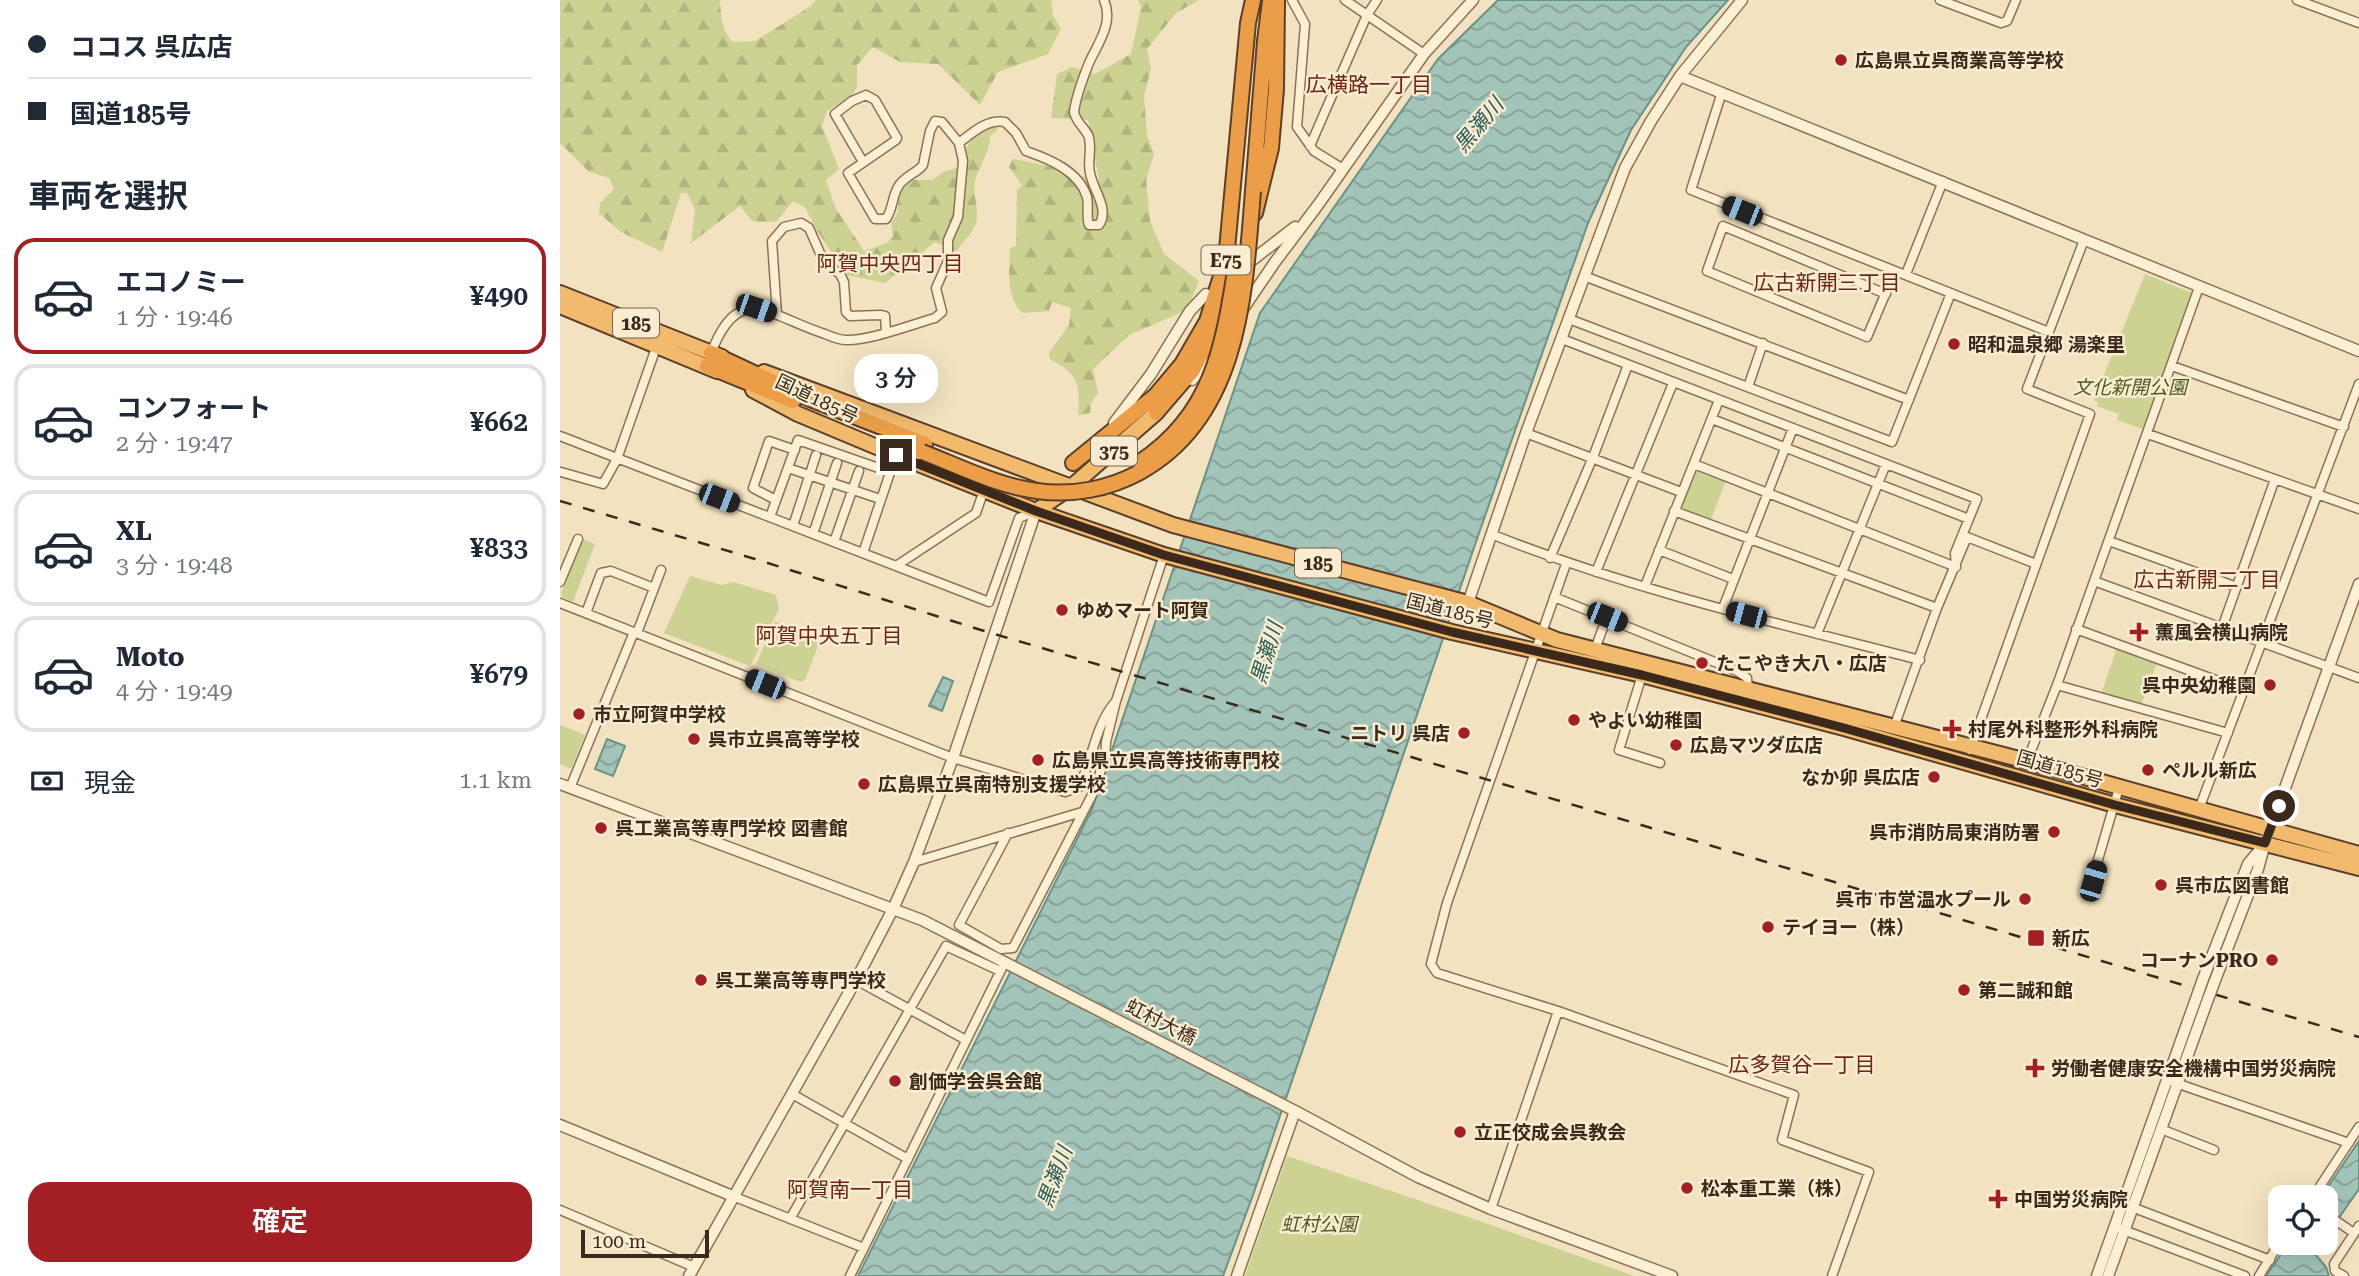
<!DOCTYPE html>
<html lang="ja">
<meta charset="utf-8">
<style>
:root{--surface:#fff;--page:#f6f6f7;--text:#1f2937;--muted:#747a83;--line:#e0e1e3;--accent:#a31f24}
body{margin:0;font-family:"Roboto Serif","Noto Sans JP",serif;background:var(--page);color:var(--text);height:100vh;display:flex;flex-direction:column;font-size:26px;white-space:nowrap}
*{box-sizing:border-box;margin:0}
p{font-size:23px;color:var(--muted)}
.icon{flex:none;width:38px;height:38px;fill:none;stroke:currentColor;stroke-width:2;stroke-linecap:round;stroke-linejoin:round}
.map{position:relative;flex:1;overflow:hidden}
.sheet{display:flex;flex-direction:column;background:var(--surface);width:560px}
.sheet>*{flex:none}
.top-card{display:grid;align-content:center;height:154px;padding:0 28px;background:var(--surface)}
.controls{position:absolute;left:1708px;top:1185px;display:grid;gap:14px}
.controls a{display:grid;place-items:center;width:70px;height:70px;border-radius:14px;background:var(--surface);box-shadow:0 7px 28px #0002;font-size:35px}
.scale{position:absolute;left:21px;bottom:18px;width:128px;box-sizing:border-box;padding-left:7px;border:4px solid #3b2a1b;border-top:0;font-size:19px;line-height:24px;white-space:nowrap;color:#3b2a1b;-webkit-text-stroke:5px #f9ecd0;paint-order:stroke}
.end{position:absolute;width:32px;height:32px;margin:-16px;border:9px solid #3b2a1b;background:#fff;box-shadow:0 0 0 4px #fff}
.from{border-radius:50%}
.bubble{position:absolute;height:49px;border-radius:21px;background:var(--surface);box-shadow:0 7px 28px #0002;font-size:23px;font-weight:600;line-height:49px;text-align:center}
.car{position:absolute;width:21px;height:42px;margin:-21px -10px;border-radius:9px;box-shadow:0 0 5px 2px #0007;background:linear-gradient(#222 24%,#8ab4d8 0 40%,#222 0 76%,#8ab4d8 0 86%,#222 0)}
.top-card b{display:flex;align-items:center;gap:24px;height:66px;font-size:26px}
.top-card b+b{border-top:2px solid var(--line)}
.top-card i{width:18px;height:18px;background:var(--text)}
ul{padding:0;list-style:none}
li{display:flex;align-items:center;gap:21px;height:116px;margin:0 14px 10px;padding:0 14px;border:4px solid var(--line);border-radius:21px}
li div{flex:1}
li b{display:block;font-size:26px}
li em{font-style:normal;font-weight:600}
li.active{border-color:var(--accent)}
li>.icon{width:63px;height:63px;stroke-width:1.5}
h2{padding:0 28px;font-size:32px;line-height:84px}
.pay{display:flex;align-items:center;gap:18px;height:77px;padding:0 28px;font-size:26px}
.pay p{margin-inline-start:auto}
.button{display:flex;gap:14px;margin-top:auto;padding:14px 28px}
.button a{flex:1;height:80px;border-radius:21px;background:var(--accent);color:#fff;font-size:28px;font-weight:600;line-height:80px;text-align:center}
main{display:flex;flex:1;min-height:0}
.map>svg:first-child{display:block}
</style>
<main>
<section class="sheet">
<div class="top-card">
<b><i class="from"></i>ココス 呉広店</b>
<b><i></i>国道185号</b>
</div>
<h2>車両を選択</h2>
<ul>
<li class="active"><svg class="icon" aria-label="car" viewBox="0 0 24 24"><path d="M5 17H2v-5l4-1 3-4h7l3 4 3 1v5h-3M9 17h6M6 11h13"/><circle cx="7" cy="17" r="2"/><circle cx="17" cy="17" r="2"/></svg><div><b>エコノミー</b><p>1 分 · 19:46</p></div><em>¥490</em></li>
<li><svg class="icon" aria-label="car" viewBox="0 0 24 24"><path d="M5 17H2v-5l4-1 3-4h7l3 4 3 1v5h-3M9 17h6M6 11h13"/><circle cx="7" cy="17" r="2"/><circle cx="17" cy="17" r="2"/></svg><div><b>コンフォート</b><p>2 分 · 19:47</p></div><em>¥662</em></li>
<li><svg class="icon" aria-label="car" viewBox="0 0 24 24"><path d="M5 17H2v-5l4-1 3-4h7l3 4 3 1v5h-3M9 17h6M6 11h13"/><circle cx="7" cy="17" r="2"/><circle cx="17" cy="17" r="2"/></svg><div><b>XL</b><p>3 分 · 19:48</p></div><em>¥833</em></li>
<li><svg class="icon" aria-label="car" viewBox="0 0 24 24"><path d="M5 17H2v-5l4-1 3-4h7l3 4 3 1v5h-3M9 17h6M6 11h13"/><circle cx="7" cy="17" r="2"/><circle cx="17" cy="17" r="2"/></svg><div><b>Moto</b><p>4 分 · 19:49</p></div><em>¥679</em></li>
</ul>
<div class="pay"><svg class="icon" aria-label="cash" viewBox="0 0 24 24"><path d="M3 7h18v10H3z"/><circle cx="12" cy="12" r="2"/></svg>現金<p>1.1 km</p></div>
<div class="button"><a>確定</a></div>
</section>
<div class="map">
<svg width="1799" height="1276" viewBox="0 0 1799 1276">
<defs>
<pattern id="forest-firs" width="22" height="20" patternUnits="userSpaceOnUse" patternTransform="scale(1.75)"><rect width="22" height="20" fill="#ccd292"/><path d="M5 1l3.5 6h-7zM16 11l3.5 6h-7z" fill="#b0b47d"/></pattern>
<pattern id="water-waves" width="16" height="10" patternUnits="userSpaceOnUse" patternTransform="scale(1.75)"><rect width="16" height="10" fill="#a3c4b9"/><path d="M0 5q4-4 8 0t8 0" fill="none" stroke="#869f96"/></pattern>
</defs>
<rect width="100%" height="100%" fill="#f2e2bf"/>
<path fill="url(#forest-firs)" d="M0 0H160C161 16 161 30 173 42L195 41 251 6 256 0H491L493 15 501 29 488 54 438 72 420 105 378 64 340 62 313 47 297 65V87L291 97 267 111 262 126 279 169 266 180 275 207 304 251 327 243 333 237 331 223 337 214 339 196 350 180H372L385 171 397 168C405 149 414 128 437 125V131L430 136C431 147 420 167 416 177 411 191 420 208 416 223 413 232 402 243 397 251L375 242 325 283 286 275 256 229 245 207 233 201 216 222 192 221 180 206 131 243 135 209 127 193H121L102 252 61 232 39 213 40 203 54 189 49 178 29 172 0 143Z
M578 0H639L616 13 587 49 591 68 584 96 587 135 594 154 586 180 590 221 604 254 639 281 627 310 569 335 533 369 538 393 531 404 530 413 518 415C520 383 519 375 490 359L489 353 509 325 511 308 492 302 489 311 463 313C446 301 449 268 450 248L456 246 457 190 462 185 449 167 453 159C483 163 510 174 539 180L528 120 491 118 497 74 512 67 535 74 571 54 581 7Z"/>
<path fill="#ccd292" d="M1585 274 1632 293V296L1585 430 1557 420 1559 414 1537 406 1538 402 1534 400Z
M1138 469 1166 480 1150 522 1121 511 1119 507 1134 471Z
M22 539 35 544 13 602 2 597 1 594Z
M130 576 162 585 173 582 216 595 219 609 190 666 104 633Z
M215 621 256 639 259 643 245 680 240 682 196 664Z
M1557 648 1597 663 1581 705 1541 694Z
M0 725 25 735 11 769 0 764Z
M727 1156 917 1220 1074 1276H685Z"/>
<path fill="url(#water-waves)" stroke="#699387" stroke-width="2" d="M938 0H1168L1126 47 1071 130 1028 223 919 533 693 1195 663 1276H298L532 809 700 313 878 59Z
M383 677 393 681 382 711 369 706Z
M47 739 65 746 53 776 35 769Z
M1799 1141V1189L1766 1236V1197H1761Z
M1729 1243H1761L1754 1253 1766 1267 1769 1276H1706Z"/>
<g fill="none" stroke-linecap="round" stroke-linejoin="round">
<g stroke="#8d7155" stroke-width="11">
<path id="minor" d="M732 0 745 24 737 127 754 151 783 169
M785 0 864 54
M1380 0 1441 23 1447 21 1456 0
M1737 0 1799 23
M1162 92 1131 190 1489 332
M750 146 807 15 817 0
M303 162 275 114 292 101 306 95 315 100 337 138 336 140 288 173 315 219H326C333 209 332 197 338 187 344 176 356 174 363 165L370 131 375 121 382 122 399 143
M1346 274 1383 181
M1024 276 1349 400
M1326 294 1163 226 1147 271 1307 337 1335 271
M217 315 212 241 224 227 241 223 249 228 264 262 280 274 284 282 286 312 290 316 320 315 325 316 326 332
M1009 319 1332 442 1391 293
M1002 339 1417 499 1395 553 1396 567
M150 356C178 279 209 316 265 334 272 337 279 340 286 340 309 341 350 325 375 318L382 312 376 288 388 261V240L398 217 403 161 399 143C413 132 427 119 445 122L456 133 466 151C489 159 519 171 527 197 529 207 526 216 529 225H539C550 209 533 190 530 173 527 161 533 146 528 135 523 126 516 122 514 112 516 96 523 78 529 63 538 43 554 23 544 0
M1612 366 1784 427
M1188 387 1203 343
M1152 419 1409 519
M966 433 1121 492
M1588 434 1799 509
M0 436 429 602 459 518 475 511
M1134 464 1396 567
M228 468 320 499
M1 472 43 484 57 459 97 345
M216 500 193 488 209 441 235 450
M1114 511 1377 608
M210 517 238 440 330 472
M233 526 256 455
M253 534 277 463
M931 534C1069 589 1216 623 1360 660
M1549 541 1677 587
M274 542 299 471
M1099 550 1173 579
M303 553 336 455
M990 558 1033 457 1068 365
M1006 564 887 903 871 964 877 973 998 1011 1234 1095 1222 1140 1309 1172 1272 1276
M336 566 416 513 424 490
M1036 572 1113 383
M1534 581 1799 678
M0 582 18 539
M1085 586 1159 400
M994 597 1177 671 1187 678 1188 689
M0 603 393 758 505 792 519 787C533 758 535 725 556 701
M1163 608 1233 428
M26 613 41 573 51 571 94 588
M1662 628 1715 479
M1516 629 1683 690
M77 633 101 570
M1257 634 1326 464
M1035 649 1047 617
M1082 675 1059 750 1100 763
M1497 685 1668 733
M1334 727 1377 608 1407 537 1476 564
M1410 750 1530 414 1467 389 1524 240
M1467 761 1497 685 1639 287
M10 788 74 632
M1639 809 1799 384
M448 833 399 925 441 949 453 948 532 795 545 759 546 742 556 701 604 555
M354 862 522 812
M1528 894 1559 788
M296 980 406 1040
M1613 1082 1789 1143
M232 1094 348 1159
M1601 1129 1654 1150
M175 1197 304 1248
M1753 1197 1799 1127
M1569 1206 1710 1260
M931 1209 998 1011
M0 1210 134 1267
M1766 1214 1794 1233
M230 1219 386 946 440 971
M1561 1229 1685 1276
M290 1276 442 968
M1699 1276 1720 1242
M1784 1276 1775 1271 1774 1264 1799 1226"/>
</g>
<g stroke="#8d7155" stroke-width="13">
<path id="tertiary" d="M1120 76 1799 351
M691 261 735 227
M683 309 715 262 758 205 864 54 913 0
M632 380 656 355
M554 423 591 374 630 311 646 294
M908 603 966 433 1065 168 1091 121 1120 76 1182 0
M0 784 362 920 735 1111
M1643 979 1688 864 1703 846
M1654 983 1698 869 1705 843 1799 584
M0 1125 175 1197
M129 1276 296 980 333 909 354 862 393 758 476 511
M677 1276 735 1111 858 1177 931 1209 1112 1276
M1537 1276 1637 996
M1548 1276 1648 999"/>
</g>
<g stroke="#5a3f2a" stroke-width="18">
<path id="trunk" d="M0 293 162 357
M0 306 157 371
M204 372 613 525 908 603 997 640 1467 761 1799 854
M193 390 238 414 336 455 476 511 604 555 892 632 1082 675 1284 728 1555 805 1799 868
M476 511 511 487 596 413"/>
</g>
<g stroke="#5a3f2a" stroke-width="18">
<path id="motorway" d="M693 191 705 41 710 1
M695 213 711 148 716 89 717 0
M151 353 250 399 365 444
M147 366 233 401
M596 413 633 370 666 306
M513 463 595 396 622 364 647 321 666 260 688 23 693 0"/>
</g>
<use href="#minor" stroke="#fcefd3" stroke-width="8"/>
<use href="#tertiary" stroke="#fcefd3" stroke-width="10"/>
<use href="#trunk" stroke="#f2ba6d" stroke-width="14"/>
<use href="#motorway" stroke="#eb9e47" stroke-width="14"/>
<path stroke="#3b2a1b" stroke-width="2.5" stroke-dasharray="12 12" stroke-linecap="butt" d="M0 501 195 559 421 630 1799 1037"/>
<g stroke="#8d7155" stroke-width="13" stroke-linecap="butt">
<path id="tertiary-bridge" d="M1637 996 1643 979
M1648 999 1654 983"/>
</g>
<g stroke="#5a3f2a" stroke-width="18" stroke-linecap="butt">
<path id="motorway-bridge" d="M362 452C399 466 437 486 477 491 512 496 549 489 580 472 680 417 685 293 693 191
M580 462C653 414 663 346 676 265"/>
</g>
<use href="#tertiary-bridge" stroke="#fcefd3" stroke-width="10"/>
<use href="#motorway-bridge" stroke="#eb9e47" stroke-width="14"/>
</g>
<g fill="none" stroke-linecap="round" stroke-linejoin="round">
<path stroke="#3b2a1b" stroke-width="9" d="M336 455 476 511 604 555 892 632 1082 675 1284 728 1555 805 1705 843 1719 806"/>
</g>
<g fill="#a31f24" stroke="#f9ecd0" stroke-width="2.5">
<circle cx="1281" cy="60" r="7"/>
<circle cx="1394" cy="344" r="7"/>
<circle cx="502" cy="610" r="7"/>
<path d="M1575.5 621.5h7v7h7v7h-7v7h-7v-7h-7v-7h7z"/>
<circle cx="1142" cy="663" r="7"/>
<circle cx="1710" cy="685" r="7"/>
<circle cx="19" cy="714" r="7"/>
<circle cx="1014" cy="720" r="7"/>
<path d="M1388.5 718.5h7v7h7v7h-7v7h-7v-7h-7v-7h7z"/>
<circle cx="904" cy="733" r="7"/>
<circle cx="134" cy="739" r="7"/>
<circle cx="1116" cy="745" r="7"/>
<circle cx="478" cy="760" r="7"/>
<circle cx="1588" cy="770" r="7"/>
<circle cx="1374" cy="777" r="7"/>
<circle cx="304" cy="784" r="7"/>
<circle cx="41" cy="828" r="7"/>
<circle cx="1494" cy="832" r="7"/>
<circle cx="1601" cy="885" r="7"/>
<circle cx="1465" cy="899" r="7"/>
<circle cx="1208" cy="927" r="7"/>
<rect x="1467" y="929" width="18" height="18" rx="3.5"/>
<circle cx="1712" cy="960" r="7"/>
<circle cx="141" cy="980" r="7"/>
<circle cx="1404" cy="990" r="7"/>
<path d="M1471.5 1057.5h7v7h7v7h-7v7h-7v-7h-7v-7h7z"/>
<circle cx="335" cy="1081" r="7"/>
<circle cx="900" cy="1132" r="7"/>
<circle cx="1127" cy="1188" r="7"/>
<path d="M1434.5 1188.5h7v7h7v7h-7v7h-7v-7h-7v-7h7z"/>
</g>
<g text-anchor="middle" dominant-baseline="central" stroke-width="5" stroke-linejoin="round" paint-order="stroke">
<g fill="#f9ecd0" stroke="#746451" stroke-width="2">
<rect x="641.5" y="245.5" width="49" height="29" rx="5"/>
<rect x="53" y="308.5" width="46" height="29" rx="5"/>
<rect x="531" y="436.5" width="46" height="29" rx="5"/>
<rect x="735" y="548.5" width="46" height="29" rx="5"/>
</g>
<g font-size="18" font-weight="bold" fill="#3b2a1b">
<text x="666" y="260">E75</text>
<text x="76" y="323">185</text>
<text x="554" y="451">375</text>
<text x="758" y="563">185</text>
</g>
<g font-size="19" font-weight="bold" fill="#3b2a1b" stroke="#f9ecd0" text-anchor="start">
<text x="1295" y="60">広島県立呉商業高等学校</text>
<text x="1408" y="344">昭和温泉郷 湯楽里</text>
<text x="516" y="610">ゆめマート阿賀</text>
<text x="1595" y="632">薫風会横山病院</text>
<text x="1156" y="663">たこやき大八・広店</text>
<text x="1696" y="685" text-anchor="end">呉中央幼稚園</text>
<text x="33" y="714">市立阿賀中学校</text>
<text x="1028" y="720">やよい幼稚園</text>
<text x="1408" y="729">村尾外科整形外科病院</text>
<text x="890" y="733" text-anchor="end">ニトリ 呉店</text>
<text x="148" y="739">呉市立呉高等学校</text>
<text x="1130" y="745">広島マツダ広店</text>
<text x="492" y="760">広島県立呉高等技術専門校</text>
<text x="1602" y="770">ペルル新広</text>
<text x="1360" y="777" text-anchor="end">なか卯 呉広店</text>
<text x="318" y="784">広島県立呉南特別支援学校</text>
<text x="55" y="828">呉工業高等専門学校 図書館</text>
<text x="1480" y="832" text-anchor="end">呉市消防局東消防署</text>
<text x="1615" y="885">呉市広図書館</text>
<text x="1451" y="899" text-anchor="end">呉市 市営温水プール</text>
<text x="1222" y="927">テイヨー（株）</text>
<text x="1492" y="938">新広</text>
<text x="1698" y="960" text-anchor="end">コーナンPRO</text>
<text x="155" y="980">呉工業高等専門学校</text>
<text x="1418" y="990">第二誠和館</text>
<text x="1491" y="1068">労働者健康安全機構中国労災病院</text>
<text x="349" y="1081">創価学会呉会館</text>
<text x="914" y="1132">立正佼成会呉教会</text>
<text x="1141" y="1188">松本重工業（株）</text>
<text x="1454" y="1199">中国労災病院</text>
</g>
<g font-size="19" font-style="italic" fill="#4d5a20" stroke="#f9ecd0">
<text x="1570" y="387">文化新開公園</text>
<text x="759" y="1224">虹村公園</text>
</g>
<g font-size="19" fill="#3b2a1b" stroke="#f9ecd0">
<text transform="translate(257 399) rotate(25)">国道185号</text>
<text transform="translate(890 611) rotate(14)">国道185号</text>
<text transform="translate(1500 769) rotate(16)">国道185号</text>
<text transform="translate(601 1022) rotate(27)">虹村大橋</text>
</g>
<g font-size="21" fill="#6c2616" stroke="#f9ecd0">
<text x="809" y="85">広横路一丁目</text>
<text x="330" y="264">阿賀中央四丁目</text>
<text x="1267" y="283">広古新開三丁目</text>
<text x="1647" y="580">広古新開二丁目</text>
<text x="269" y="636">阿賀中央五丁目</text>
<text x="1242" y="1065">広多賀谷一丁目</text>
<text x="290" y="1190">阿賀南一丁目</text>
</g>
<g font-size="21" font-style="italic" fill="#295d58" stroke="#f9ecd0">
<text transform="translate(919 125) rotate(-50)">黒瀬川</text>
<text transform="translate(707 653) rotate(-73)">黒瀬川</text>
<text transform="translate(495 1177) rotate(-70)">黒瀬川</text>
</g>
</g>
</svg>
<div class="controls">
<a><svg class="icon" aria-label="locate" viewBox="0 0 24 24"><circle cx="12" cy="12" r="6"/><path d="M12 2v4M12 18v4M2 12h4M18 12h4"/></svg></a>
</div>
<div class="scale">100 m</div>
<i class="end from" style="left:1719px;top:806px"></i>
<i class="end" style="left:336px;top:455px"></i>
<div class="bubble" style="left:294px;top:354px;width:84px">3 分</div>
<i class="car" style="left:1182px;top:211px;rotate:292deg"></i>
<i class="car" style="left:196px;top:308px;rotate:109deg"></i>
<i class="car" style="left:159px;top:498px;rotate:111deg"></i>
<i class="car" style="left:1186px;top:615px;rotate:285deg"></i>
<i class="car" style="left:1047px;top:617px;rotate:112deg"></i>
<i class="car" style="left:205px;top:684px;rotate:292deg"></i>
<i class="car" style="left:1533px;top:881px;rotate:16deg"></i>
</div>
</main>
